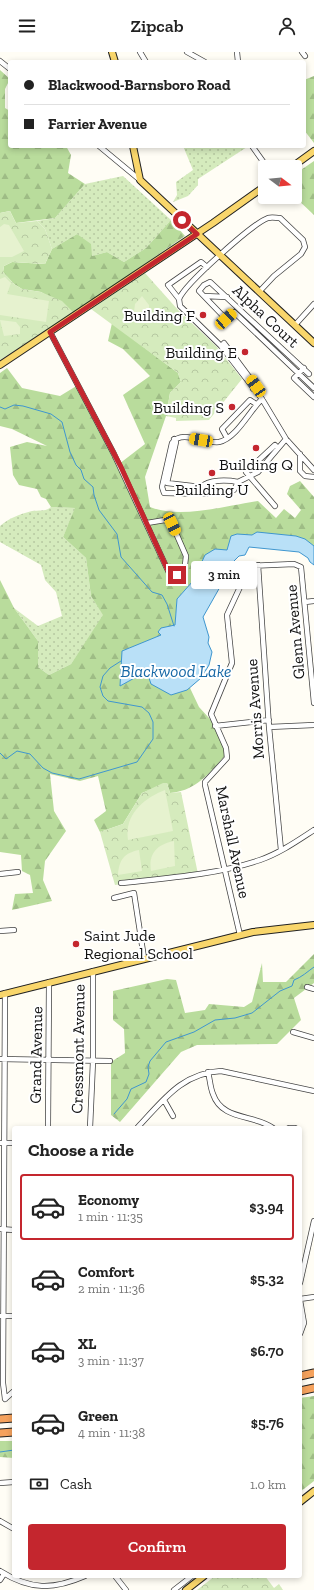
<!DOCTYPE html>
<meta charset="utf-8">
<style>
:root{--surface:#fff;--page:#f2f2f2;--text:#222;--muted:#767676;--line:#e0e0e0;--accent:#c4262e}
body{margin:0;font-family:"Zilla Slab",serif;background:var(--page);color:var(--text);height:100vh;display:flex;flex-direction:column;font-size:15px;white-space:nowrap}
*{box-sizing:border-box;margin:0}
p{font-size:13px;color:var(--muted)}
.icon{flex:none;width:22px;height:22px;fill:none;stroke:currentColor;stroke-width:2;stroke-linecap:round;stroke-linejoin:round}
.map{position:relative;flex:1;overflow:hidden}
.details{position:absolute;left:12px;top:1074px;width:290px;height:452px;display:flex;flex-direction:column;background:var(--surface);border-radius:4px;box-shadow:0 2px 6px #0003}
.details>*{flex:none}
.banner{position:absolute;left:8px;top:8px;width:298px;height:88px;border-radius:4px;box-shadow:0 2px 6px #0003;display:grid;align-content:center;height:88px;padding:0 16px;background:var(--surface)}
.needle{width:26px;rotate:106deg}
.buttons{position:absolute;left:258px;top:108px;display:grid;gap:8px}
.buttons a{display:grid;place-items:center;width:44px;height:44px;border-radius:4px;background:var(--surface);box-shadow:0 2px 6px #0003;font-size:20px}
.end{position:absolute;width:18px;height:18px;margin:-9px;border:5px solid #c4262e;background:#fff;box-shadow:0 0 0 2px #fff}
.from{border-radius:50%}
.bubble{position:absolute;height:28px;border-radius:4px;background:var(--surface);box-shadow:0 2px 6px #0003;font-size:13px;font-weight:600;line-height:28px;text-align:center}
.car{position:absolute;width:12px;height:24px;margin:-12px -6px;border-radius:5px;box-shadow:0 0 3px 1px #0007;background:linear-gradient(#f5c518 24%,#345 0 40%,#f5c518 0 76%,#345 0 86%,#f5c518 0)}
.banner b{display:flex;align-items:center;gap:14px;height:38px;font-size:15px}
.banner b+b{border-top:1px solid var(--line)}
.banner i{width:10px;height:10px;background:var(--text)}
ul{padding:0;list-style:none}
li{display:flex;align-items:center;gap:12px;height:66px;margin:0 8px 6px;padding:0 8px;border:2px solid transparent;border-radius:4px}
li div{flex:1}
li b{display:block;font-size:15px}
li em{font-style:normal;font-weight:600}
li.selected{border-color:var(--accent)}
li>.icon{width:36px;height:36px;stroke-width:1.5}
h2{padding:0 16px;font-size:18px;line-height:48px}
.pay{display:flex;align-items:center;gap:10px;height:44px;padding:0 16px;font-size:15px}
.pay p{margin-inline-start:auto}
.primary-button{display:flex;gap:8px;margin-top:auto;padding:8px 16px}
.primary-button a{flex:1;height:46px;border-radius:4px;background:var(--accent);color:#fff;font-size:16px;font-weight:600;line-height:46px;text-align:center}
header{display:flex;justify-content:space-between;align-items:center;height:52px;padding:0 16px;background:var(--surface);font-size:18px;font-weight:600}
.map>svg:first-child{display:block}
</style>
<header><svg class="icon" aria-label="menu" viewBox="0 0 24 24"><path d="M4 6h16M4 12h16M4 18h16"/></svg>Zipcab<svg class="icon" aria-label="person" viewBox="0 0 24 24"><circle cx="12" cy="8" r="4"/><path d="M4 21q1-7 8-7t8 7"/></svg></header>
<div class="map">
<svg width="314" height="1538" viewBox="0 0 314 1538">
<defs>
<pattern id="grass-dots" width="8" height="8" patternUnits="userSpaceOnUse"><rect width="8" height="8" fill="#d5ebbd"/><path d="M2 2h.1M6 6h.1" fill="none" stroke="#b6c8a1" stroke-width="1.8" stroke-linecap="round"/></pattern>
<pattern id="forest-firs" width="22" height="20" patternUnits="userSpaceOnUse"><rect width="22" height="20" fill="#b9dc9c"/><path d="M5 1l3.5 6h-7zM16 11l3.5 6h-7z" fill="#9ebc85"/></pattern>
<pattern id="park-crowns" width="20" height="18" patternUnits="userSpaceOnUse"><rect width="20" height="18" fill="#d5ebbd"/><path d="M2 6a3 3 0 1 1 6 0M12 15a3 3 0 1 1 6 0" fill="none" stroke="#b6c8a1"/></pattern>
</defs>
<rect width="100%" height="100%" fill="#fffdf5"/>
<path fill="url(#grass-dots)" d="M183 94H247V95L198 127V133L188 144 173 150 177 143 176 130 193 118Z
M123 124 171 168 146 196 124 210 107 200 92 204 77 182 52 197 45 177 37 169 55 166 85 132Z
M51 455 76 456 63 485 86 506 91 544 104 563 71 612 49 623 38 615V589L14 556 38 574 62 564 56 540 45 528 41 513 0 490V474C9 466 20 462 32 459 39 458 45 460 51 455Z"/>
<path fill="url(#forest-firs)" d="M0 18 10 27 5 37V56L10 59V94H66L71 103 68 121 85 132 55 166 16 171 10 159 0 161Z
M314 24V91L304 78V28Z
M314 109V163L295 145V122Z
M171 168 185 184 74 261 41 240 22 237 14 232 3 220 4 214 12 210 45 212 52 197 77 182 91 192 92 204 107 200 124 210 146 196Z
M112 271 178 321 181 330 170 341 166 364 145 425 150 455C180 467 226 454 258 449L276 466 284 457 295 466 301 458 287 442 290 434 300 429 314 445V496L290 483 206 503 193 529 177 547 175 573 162 583 120 634 138 624 149 626 170 642 190 636 199 655 220 678 227 701C211 720 196 739 170 741L167 731 142 741 123 772 100 780 94 768 106 759 98 724 80 729 50 722 54 759 66 779 45 809 43 828 52 849 12 858 15 842 33 841 30 823 22 819 21 803 0 800V528L14 556 38 589V615L49 623 71 612 103 563 91 544 86 506 63 485 75 456 51 455 46 447 41 445 37 437 19 433 13 423 10 395 27 390 47 394 12 377 0 374V321L7 316 22 336 60 344 78 333 119 412 145 392 123 343 150 324 123 297 108 289Z
M314 902V931L294 946 301 968 277 992 197 993 181 1000 120 1070 111 1063V1010L125 1001 124 977 113 968V939L167 927 176 928 185 961 205 958 209 952 244 955 252 950 262 911 263 930H286Z
M314 1344V1429L300 1440V1346Z
M0 1389H14V1406L0 1405Z"/>
<path fill="url(#park-crowns)" d="M10 159 16 171 37 169 45 177 52 197 45 212 12 210 4 214 3 220 14 232 22 237 41 240 62 249 74 261 0 308V161Z
M145 221 179 259 216 294 242 327 209 368 176 369V366L166 364 170 341 181 330 178 321 91 257Z
M163 731H167L170 741 181 740 198 822 115 833 100 780 123 772 142 741Z
M215 1524H265L274 1536 279 1532 283 1538H197Z"/>
<path fill="#e6f2cf" d="M4 172 9 173 24 199 12 205H0V175Z
M5 225 11 231 7 242 49 249 46 270 0 263V227Z
M142 244 149 253V259L145 263H139L134 260 135 252Z
M0 268 16 270 20 275V282L4 284Z
M165 738 173 779 128 788C124 763 144 746 165 738Z
M174 789 175 814 151 819C148 801 158 792 174 789Z
M139 798 142 819 118 823C119 808 124 801 139 798Z"/>
<path fill="#b9e0f7" stroke="#3f96cf" d="M257 480 296 484 305 487 314 494V513L310 510 308 506 299 500 249 495 245 503 239 504 225 518 220 535 203 565 209 585 208 591 212 600 209 613 201 626 187 638 171 643 151 632 149 626 138 624 120 634 122 599 161 583 158 580 161 576 175 573 177 547 193 529 205 503 215 497 227 498 231 484 237 482 252 483Z"/>
<g fill="none" stroke-linecap="round" stroke-linejoin="round">
<path stroke="#3f96cf" stroke-width="1" d="M0 355 5 357 14 353 23 354 51 362 62 370 70 400 76 413 81 418 84 427 93 435 94 443 99 458 117 482 121 505 152 540 162 543 167 552 174 574
M0 701 6 707 17 699 30 702 43 716 52 721 79 727 137 710 153 687V670L149 661 142 655 108 649 103 644 100 635 103 624 110 616 121 609
M114 1062 127 1047 131 1037 146 1030 149 1022 148 1015 150 1009 166 990 194 980 215 968 235 966 252 961 280 939 292 934 294 928C302 925 307 920 314 915
M0 1400 14 1398"/>
<g stroke="#444" stroke-width="6">
<path id="minor" d="M140 0 146 10
M187 0 205 10
M237 0 238 10
M302 0 305 4
M0 9 10 17
M99 94 140 128
M252 94 267 115
M207 215 201 210 168 233 179 247 180 254 221 294 262 347 286 387 314 418
M204 244 227 245
M179 247C185 232 252 172 268 166 272 165 276 166 280 166L303 188 305 195 301 202 274 224 259 240
M295 273 314 252
M50 280 114 402 170 523H177L185 513 186 504 172 472 165 468 147 471
M221 294 224 291 256 334 253 337
M304 316 294 326 314 345
M309 322 210 230 204 233 199 239 226 267 234 260 314 336
M262 347C250 358 237 386 219 390 204 392 182 377 172 391L162 435 164 441 207 442 234 438 238 430 258 420 286 387
M227 386 222 377 250 348 256 352
M174 387 176 390 167 431 201 435C209 427 228 428 238 430
M300 402V419L305 424 314 425
M275 454 246 420 275 393 278 396
M258 513 269 675 281 798
M305 550 314 549
M215 674 269 668
M269 675 314 673
M0 822 18 820
M121 831C168 826 215 823 260 808 280 801 297 789 314 778
M114 846 134 841 144 906
M0 879 14 878
M240 883 205 733V730L227 706 226 696 211 662 232 611 227 563 247 520 251 514 294 512 301 515 314 651
M307 935 314 937
M5 941 3 1331 5 1347
M293 980 314 986
M0 1007 110 1009
M208 1020C210 1027 210 1035 213 1042 222 1069 254 1062 273 1076
M164 1048 173 1064
M48 1076 49 930
M90 1076 93 1009V919
M137 1076C162 1050 181 1021 221 1019L314 1039
M289 1076H295
M0 1091H14
M0 1177 14 1178
M300 1231 314 1169
M300 1247 314 1245
M300 1248 304 1271 300 1282
M0 1264H14
M5 1347 14 1339
M0 1431 14 1430
M0 1469 14 1477
M0 1519C30 1538 53 1538 85 1524
M115 1524 126 1538
M0 1528 4 1522
M174 1538 192 1524"/>
</g>
<g stroke="#222" stroke-width="8">
<path id="major" d="M112 0 115 10
M133 94 140 128 314 291
M292 115 314 99
M0 313 213 171 265 134
M0 943 253 880 314 873
M300 1450 314 1439
M186 1538 204 1524"/>
</g>
<g stroke="#222" stroke-width="9">
<path id="highway" d="M300 1324 314 1321
M300 1339 314 1336
M0 1367 14 1366
M0 1381 14 1380"/>
</g>
<use href="#minor" stroke="#fff" stroke-width="4.5"/>
<use href="#major" stroke="#f9d66b" stroke-width="6"/>
<use href="#highway" stroke="#f5a25d" stroke-width="7"/>
</g>
<g fill="none" stroke-linecap="round" stroke-linejoin="round">
<path stroke="#c4262e" stroke-width="5" d="M177 523H170L121 415 50 280 197 182 182 168"/>
</g>
<g fill="#c4262e" stroke="#fff" stroke-width="1.5">
<circle cx="203" cy="263" r="4"/>
<circle cx="245" cy="300" r="4"/>
<circle cx="232" cy="355" r="4"/>
<circle cx="256" cy="396" r="4"/>
<circle cx="212" cy="421" r="4"/>
<circle cx="76" cy="892" r="4"/>
</g>
<g text-anchor="middle" dominant-baseline="central" stroke-width="4" stroke-linejoin="round" paint-order="stroke">
<g font-size="16" fill="#111" stroke="#fff" text-anchor="end">
<text x="195" y="263">Building F</text>
<text x="237" y="300">Building E</text>
<text x="224" y="355">Building S</text>
<text x="256" y="412" text-anchor="middle">Building Q</text>
<text x="212" y="437" text-anchor="middle">Building U</text>
<text x="84" y="883" text-anchor="start">Saint Jude<tspan x="84" dy="18">Regional School</tspan></text>
</g>
<g font-size="16" fill="#111" stroke="#fff">
<text transform="translate(266 264) rotate(43)">Alpha Court</text>
<text transform="translate(295 580) rotate(-95)">Glenn Avenue</text>
<text transform="translate(255 657) rotate(-94)">Morris Avenue</text>
<text transform="translate(233 790) rotate(78)">Marshall Avenue</text>
<text transform="translate(78 997) rotate(-89)">Cressmont Avenue</text>
<text transform="translate(36 1003) rotate(-89)">Grand Avenue</text>
</g>
<g font-size="17" font-style="italic" fill="#1768a6" stroke="#fff">
<text x="176" y="619">Blackwood Lake</text>
</g>
</g>
</svg>
<div class="buttons">
<a><svg class="needle" viewBox="-14 -14 28 28"><path d="M0-13l5 13h-10z" fill="#e53935"/><path d="M0 13l5-13h-10z" fill="#767676"/></svg></a>
</div>
<i class="end from" style="left:182px;top:168px"></i>
<i class="end" style="left:177px;top:523px"></i>
<div class="bubble" style="left:191px;top:509px;width:66px">3 min</div>
<i class="car" style="left:226px;top:267px;rotate:48deg"></i>
<i class="car" style="left:256px;top:334px;rotate:325deg"></i>
<i class="car" style="left:201px;top:388px;rotate:280deg"></i>
<i class="car" style="left:172px;top:472px;rotate:154deg"></i>
<div class="banner">
<b><i class="from"></i>Blackwood-Barnsboro Road</b>
<b><i></i>Farrier Avenue</b>
</div>
<section class="details">
<h2>Choose a ride</h2>
<ul>
<li class="selected"><svg class="icon" aria-label="car" viewBox="0 0 24 24"><path d="M5 17H2v-5l4-1 3-4h7l3 4 3 1v5h-3M9 17h6M6 11h13"/><circle cx="7" cy="17" r="2"/><circle cx="17" cy="17" r="2"/></svg><div><b>Economy</b><p>1 min · 11:35</p></div><em>$3.94</em></li>
<li><svg class="icon" aria-label="car" viewBox="0 0 24 24"><path d="M5 17H2v-5l4-1 3-4h7l3 4 3 1v5h-3M9 17h6M6 11h13"/><circle cx="7" cy="17" r="2"/><circle cx="17" cy="17" r="2"/></svg><div><b>Comfort</b><p>2 min · 11:36</p></div><em>$5.32</em></li>
<li><svg class="icon" aria-label="car" viewBox="0 0 24 24"><path d="M5 17H2v-5l4-1 3-4h7l3 4 3 1v5h-3M9 17h6M6 11h13"/><circle cx="7" cy="17" r="2"/><circle cx="17" cy="17" r="2"/></svg><div><b>XL</b><p>3 min · 11:37</p></div><em>$6.70</em></li>
<li><svg class="icon" aria-label="car" viewBox="0 0 24 24"><path d="M5 17H2v-5l4-1 3-4h7l3 4 3 1v5h-3M9 17h6M6 11h13"/><circle cx="7" cy="17" r="2"/><circle cx="17" cy="17" r="2"/></svg><div><b>Green</b><p>4 min · 11:38</p></div><em>$5.76</em></li>
</ul>
<div class="pay"><svg class="icon" aria-label="cash" viewBox="0 0 24 24"><path d="M3 7h18v10H3z"/><circle cx="12" cy="12" r="2"/></svg>Cash<p>1.0 km</p></div>
<div class="primary-button"><a>Confirm</a></div>
</section>
</div>
